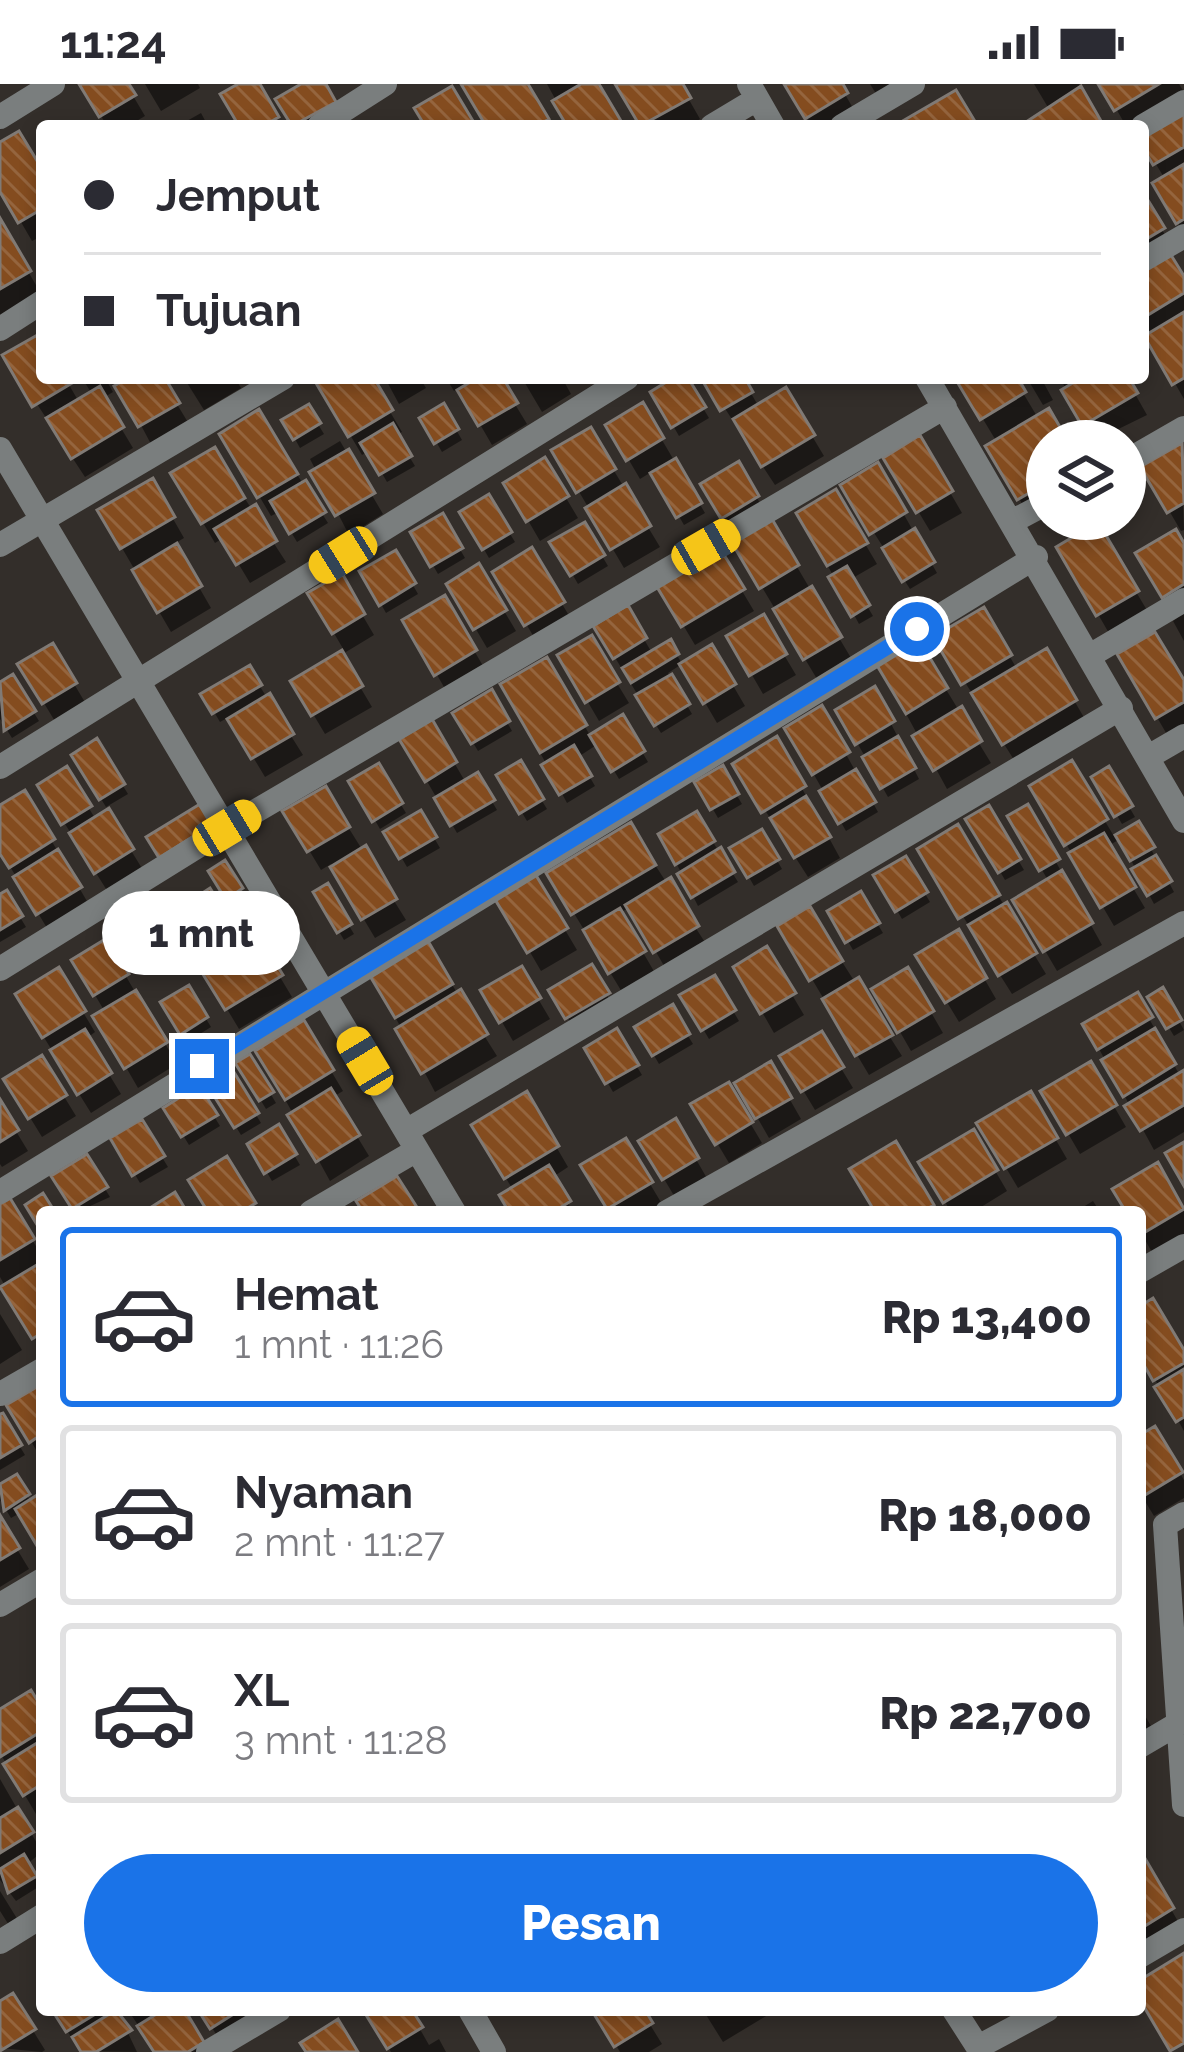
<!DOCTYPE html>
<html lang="id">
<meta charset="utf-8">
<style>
:root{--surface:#fff;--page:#f7f7f7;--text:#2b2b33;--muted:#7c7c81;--line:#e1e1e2;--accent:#1a73e8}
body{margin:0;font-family:Raleway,sans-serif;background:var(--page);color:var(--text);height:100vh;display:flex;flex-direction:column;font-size:45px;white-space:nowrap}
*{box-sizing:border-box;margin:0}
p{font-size:39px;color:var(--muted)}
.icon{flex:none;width:66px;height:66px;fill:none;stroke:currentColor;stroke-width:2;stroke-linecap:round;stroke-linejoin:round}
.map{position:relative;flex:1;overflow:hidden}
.panel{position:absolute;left:36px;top:1122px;width:1110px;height:810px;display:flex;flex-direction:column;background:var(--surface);border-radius:12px;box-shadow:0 6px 18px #0003}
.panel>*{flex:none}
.guide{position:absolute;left:36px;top:36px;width:1113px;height:264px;border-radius:12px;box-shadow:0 6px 18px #0003;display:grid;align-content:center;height:264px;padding:0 48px;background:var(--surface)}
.tools{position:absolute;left:1026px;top:336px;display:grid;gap:24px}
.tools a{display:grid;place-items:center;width:120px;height:120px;border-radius:50%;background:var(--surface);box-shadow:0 6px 18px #0003;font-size:60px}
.end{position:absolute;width:54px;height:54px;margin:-27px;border:15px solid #1a73e8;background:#fff;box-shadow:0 0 0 6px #fff}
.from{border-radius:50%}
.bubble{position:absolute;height:84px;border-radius:42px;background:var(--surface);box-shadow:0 6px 18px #0003;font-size:39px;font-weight:800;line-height:84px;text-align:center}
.car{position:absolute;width:36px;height:72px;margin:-36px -18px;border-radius:15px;box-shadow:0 0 9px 3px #0007;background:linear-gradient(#f5c518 24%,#345 0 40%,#f5c518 0 76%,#345 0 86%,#f5c518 0)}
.guide b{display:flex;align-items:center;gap:42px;height:114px;font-size:45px}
.guide b+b{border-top:3px solid var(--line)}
.guide i{width:30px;height:30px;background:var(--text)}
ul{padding:21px 0 0;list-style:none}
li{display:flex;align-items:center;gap:36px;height:180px;margin:0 24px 18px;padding:0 24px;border:6px solid var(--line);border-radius:12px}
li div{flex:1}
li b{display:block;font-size:45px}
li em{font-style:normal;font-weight:800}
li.active{border-color:var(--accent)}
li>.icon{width:108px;height:108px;stroke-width:1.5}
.button{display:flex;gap:24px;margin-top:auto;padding:24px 48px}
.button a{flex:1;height:138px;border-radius:72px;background:var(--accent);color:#fff;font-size:48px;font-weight:800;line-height:138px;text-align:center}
.status{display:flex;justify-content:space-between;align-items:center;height:84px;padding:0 60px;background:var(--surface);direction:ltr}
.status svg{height:33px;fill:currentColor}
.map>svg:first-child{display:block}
</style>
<div class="status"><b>11:24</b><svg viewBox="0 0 49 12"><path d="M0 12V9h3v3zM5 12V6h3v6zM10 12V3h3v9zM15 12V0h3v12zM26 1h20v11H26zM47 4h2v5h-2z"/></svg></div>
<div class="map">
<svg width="1184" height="1968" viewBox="0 0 1184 1968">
<defs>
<pattern id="building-back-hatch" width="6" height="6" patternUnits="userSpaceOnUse" patternTransform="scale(3)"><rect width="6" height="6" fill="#844c1f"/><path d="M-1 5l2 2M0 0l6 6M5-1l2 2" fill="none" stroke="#95653e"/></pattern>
</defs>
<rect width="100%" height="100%" fill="#332e2a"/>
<path fill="#0007" d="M82 0H126L145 32 128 42H107Z
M145 0H198L200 4 161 27Z
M307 0H322L339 28 316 42H295L280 16Z
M547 0H602L597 3 621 42H570Z
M618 0H680L700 35 689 42H643Z
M787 0H839L857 31 839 42H812Z
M870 0H901L880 16Z
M1034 0H1079L1100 42H1023L1049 25Z
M1102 0H1179L1184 8 1126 42Z
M955 10 974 42H900Z
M201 29 208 42H178Z
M1184 29V149L1156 100 1165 95 1143 59Z
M0 61 42 91V152L32 157 0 102Z
M1143 114 1174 166 1143 184Z
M0 139 40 208 0 232Z
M1143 191 1184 197V315L1150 256 1143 260Z
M40 253 42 294H65L79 318 92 310 82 294H105L113 308 103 314 133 364 85 393 6 273Z
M116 294H161L189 340 152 362Z
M184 294H235L241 304 204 326Z
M370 294 402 348 396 351 415 382 387 398 369 367 362 371 317 295Z
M385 294H420L426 304 399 320Z
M446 294H499L527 340 492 361 459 304 454 307Z
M522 294H562L571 310 542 328Z
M679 294H685L709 334 679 352 654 309Z
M705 294H742L759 323 785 307 824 372 775 401Z
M966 294H1014L1038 334 1065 357H1047V425L1031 435 989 363 998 360 960 297Z
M1027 294H1041L1053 316 1043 321Z
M1060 294H1126L1147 331 1094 357Z
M642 322 705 429 684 441 653 387 640 395 609 342Z
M443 323 462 356 442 368 423 335Z
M308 324 324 350 300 364 285 337Z
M258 329 328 439 297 458 279 428 271 432 223 351Z
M590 347 660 463 624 484 555 367Z
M919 355 962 429 930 447 887 375Z
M340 357 383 430 349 451 310 375Z
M1181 363 1184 446 1181 447 1144 384Z
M214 367 286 478 250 499 223 454 215 459 174 390Z
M544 377 578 434 540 457 507 400Z
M738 381 768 433 735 453 704 401Z
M877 383 937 489 910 505 844 402Z
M152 398 184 454 174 460 211 524 171 548 101 428Z
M835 409 877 480 851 495 873 532 859 540 800 430Z
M488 414 515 458 489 474 463 429Z
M441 433 465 474 438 490 414 449Z
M771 439 851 574 817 595 736 460Z
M584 442 608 482 578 500 554 459Z
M1097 442 1148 528 1110 551 1060 464Z
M717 465 754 527 695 561 658 499Z
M1184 465V557L1173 537 1177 534 1139 470Z
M531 468 574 540 538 560 496 489Z
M395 470 418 510 386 529 363 488Z
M478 483 516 547 487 564 450 501Z
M340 493 374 551 341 571 372 623 325 650 294 598 345 568 311 510Z
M444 515 486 587 448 610 406 537Z
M627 526 652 569 670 559 682 580 668 589 692 630 661 649 597 544Z
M983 527 1017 585 1046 568 1086 637 1016 679 937 554Z
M762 534 796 591 763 610 730 553Z
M590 555 629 619 599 637 561 572Z
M917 558 991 679 947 705 879 580Z
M52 563 86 620 56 639 21 581Z
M711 564 745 622 717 639 683 581Z
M1121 571 1184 602V645L1169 654Z
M546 577 591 653 622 634 648 678 619 695 598 660 578 673 595 702 567 719 504 601Z
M249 585 303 671 265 693 229 633 220 638 204 611Z
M12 594 39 637 12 654 0 635V601Z
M874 606 919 695 888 713 839 627Z
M490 609 512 647 478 667 456 630Z
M821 625 878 728 846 747 788 645Z
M431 639 466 699 477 692 497 726 457 749 403 656Z
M776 657 840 774 808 793 736 681Z
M96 658 128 710 106 723 75 672Z
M1071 680 1115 754 1138 741 1174 808 1154 820 1120 755 1108 762 1145 824 1114 842 1033 703Z
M520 681 547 725 527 737 500 692Z
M378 683 406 729 380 745 353 698Z
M721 685 742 720 718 734 698 699Z
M66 686 96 736 108 729 143 786 108 808 41 702Z
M1108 687 1135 733 1122 740 1095 694Z
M325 706 406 836 375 854 331 780 321 786 286 728Z
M24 710 91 824 50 849 0 766V725Z
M1026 724 1102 861 1057 887 1016 817 1049 798 1011 733Z
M988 725 1024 786 1005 796 970 736Z
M420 730 440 764 407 783 387 749Z
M696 731 738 798 698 822 662 751Z
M630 742 708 863 667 887 630 823 620 829 655 889 622 908 550 790Z
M957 744 1046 890 1012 910 921 766Z
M761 749 782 785 754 802 733 765Z
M905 776 930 818 902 835 877 792Z
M224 780 246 815 233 823 212 788Z
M533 792 577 866 541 887 498 813Z
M326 804 354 850 344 856 317 810Z
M209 808 234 849 216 860 191 820Z
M6 810 26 843 0 858V814Z
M860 811 883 849 853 866 831 828Z
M179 824 206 868 197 874 170 830Z
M809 826 902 972 869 991 781 843Z
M253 848 292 913 239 945 200 880Z
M958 849 996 915 959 938 919 872Z
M106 858 177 980 138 1004 97 933 105 928 75 877Z
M427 861 497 972 435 1008 374 893Z
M766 867 804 931 774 949 737 884Z
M591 884 618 930 579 953 552 907Z
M521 886 550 935 513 957 484 907Z
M58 887 95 948 87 954 121 1010 91 1029 30 931Z
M907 887 943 949 911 967 876 906Z
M714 895 739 937 709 955 684 913Z
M188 905 211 943 187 958 164 920Z
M1162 907 1184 946 1174 952 1151 914Z
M1137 912 1180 992 1184 990V1048L1154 1066 1086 941Z
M671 924 693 960 659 980 638 944Z
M303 940 343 1007 333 1013 369 1072 330 1097 259 968Z
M616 948 642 991 613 1008 588 965Z
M821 951 853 1004 815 1026 783 973Z
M249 974 276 1019 266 1025 239 980Z
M41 975 76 1032 42 1053 7 996Z
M770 981 801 1035 769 1054 738 1000Z
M1090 981 1126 1043 1080 1070 1044 1008Z
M228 985 261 1039 241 1051 208 997Z
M728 1002 762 1059 729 1079 695 1022Z
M198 1006 220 1042 189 1061 167 1025Z
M526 1011 568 1083 553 1093 573 1128H512L513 1106 475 1042Z
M1030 1011 1067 1075 1018 1104 980 1040Z
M0 1021 28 1067 2 1083 0 1080Z
M141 1039 168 1083 140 1099 114 1055Z
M675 1039 708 1096 676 1115 642 1058Z
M278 1044 300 1081 272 1097 251 1061Z
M973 1049 1007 1107 973 1128H951L922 1079Z
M625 1058 662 1120 648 1128H612L584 1082Z
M86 1074 110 1113 77 1128 55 1093Z
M1157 1082 1184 1127V1152L1153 1170 1140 1147V1128H1129Z
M1093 1117 1100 1128H1075Z
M9 1118 42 1172 37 1180 42 1188V1267L0 1193V1124Z
M1140 1225 1184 1272V1347L1140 1269Z
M0 1230 22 1266 0 1280Z
M42 1303V1376L22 1342Z
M2 1333 25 1371 0 1386V1334Z
M1154 1346 1184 1396V1414L1154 1432 1140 1409V1355Z
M16 1394 31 1418 42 1412V1465L20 1429 11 1434 0 1416V1403Z
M0 1437 29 1485 0 1503Z
M1140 1623 1159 1656 1140 1668Z
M0 1628 42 1629V1727L36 1730 0 1669Z
M0 1695 42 1768 27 1780 40 1802 16 1817 0 1796Z
M1142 1775 1183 1846 1140 1871V1776Z
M0 1807 21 1841 12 1846 0 1827Z
M12 1913 45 1966 42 1968 0 1964V1921Z
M54 1926 118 1928 137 1968 80 1967Z
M128 1926H184L207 1968H156Z
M201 1926H264L224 1963Z
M366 1926H409L429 1961 439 1955 446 1968H391Z
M606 1926H641L662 1960 649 1968H620L598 1931Z
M703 1926H776L723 1958Z"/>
<path fill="url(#building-back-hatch)" stroke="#807a75" stroke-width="3" d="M79 0H129L136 11 99 33Z
M238 0H260L279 33 263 42H239L220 10Z
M301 0H326L336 18 292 42 275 15Z
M461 0H528L549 35 537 42H486Z
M581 0H599L624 42H567L552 17Z
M615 0H683L691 14 640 42Z
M784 0H843L848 9 805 35Z
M1098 0H1159L1114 27Z
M452 2 476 42H425L414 24Z
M1081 2 1101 37 1093 42H1020Z
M956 6 976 39 894 42Z
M1184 26V63L1153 81 1143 64V50Z
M19 47 42 85V125L18 139 0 108V58Z
M1184 80V135L1176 140 1152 99Z
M1143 108 1165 144 1143 157Z
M0 134 31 187 0 205Z
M1171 171 1184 192V209L1143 234V187Z
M1184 228V294L1172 301 1144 252Z
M41 249 42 294H68L72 299 32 323 2 271Z
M128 294H165L180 319 138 343 114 302Z
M313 294H374L393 326 348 353Z
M477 294H503L518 319 478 342 457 306Z
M673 294H688L706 323 671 344 650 308Z
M701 294H745L753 308 720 327Z
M1018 294 1026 308 980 336 956 296Z
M1081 294H1129L1138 309 1082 342 1061 306Z
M100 302 124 343 71 375 46 334Z
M786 303 815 351 761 383 733 335Z
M643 318 664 354 626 377 605 341Z
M444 319 459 345 434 360 419 334Z
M309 320 321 339 293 356 281 336Z
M1049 324 1068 357H1047V399L1017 416 985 362Z
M259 325 298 390 257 414 219 350Z
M393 339 412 372 379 391 360 359Z
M591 343 616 385 576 409 551 366Z
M920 351 953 407 916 429 883 374Z
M1182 359 1184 419 1167 429 1140 383Z
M215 363 245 414 201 440 170 389Z
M349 365 375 409 335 432 309 388Z
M545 373 569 412 526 438 503 399Z
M676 374 702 419 676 434 650 389Z
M739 377 759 412 721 435 700 400Z
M878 378 907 428 869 451 840 401Z
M153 394 175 433 120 465 97 426Z
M306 396 326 428 289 450 270 417Z
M626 399 651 442 610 466 585 424Z
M836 405 868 459 827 482 796 429Z
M489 410 512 448 482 466 459 428Z
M256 420 277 457 236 481 214 445Z
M443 429 463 464 430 483 410 448Z
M772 435 799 481 759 505 732 459Z
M585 438 605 471 570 492 549 458Z
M1098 438 1139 507 1096 532 1056 463Z
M915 444 935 478 902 498 882 464Z
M1176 445 1184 459V500L1162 514 1135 469Z
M177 459 202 502 157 529 132 486Z
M718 461 745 505 681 543 654 498Z
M532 463 565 518 524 542 492 488Z
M396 466 416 499 379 522 359 487Z
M479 479 507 526 473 546 446 500Z
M847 482 870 521 851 533 828 493Z
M342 489 365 530 332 550 307 509Z
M812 502 842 553 803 576 773 525Z
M445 511 477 566 434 592 402 536Z
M628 521 647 554 613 575 593 542Z
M984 523 1012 571 961 601 933 553Z
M764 530 787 570 749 592 726 552Z
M1155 548 1184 596V618L1155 635 1117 570Z
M592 551 620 598 585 619 557 571Z
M918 554 948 604 906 630 875 578Z
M671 555 679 570 631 599 622 584Z
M53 559 77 599 42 620 17 580Z
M712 560 736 600 703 620 679 580Z
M1047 564 1077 616 1002 661 971 609Z
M342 566 363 602 311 632 290 597Z
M547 573 587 641 540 669 500 600Z
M250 581 262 601 212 630 200 610Z
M13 590 36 627 4 647 0 598Z
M672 590 690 620 654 642 635 611Z
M875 602 895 637 855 661 835 626Z
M492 605 510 637 471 660 452 629Z
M270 609 294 650 251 675 227 635Z
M822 621 850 668 812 691 784 644Z
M962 622 982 657 933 687 912 652Z
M623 630 645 667 611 688 589 651Z
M432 635 457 678 425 698 399 655Z
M777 652 806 702 761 729 732 680Z
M898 652 916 684 880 705 862 673Z
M97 654 125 700 99 716 71 671Z
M574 661 592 692 559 711 541 681Z
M521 676 544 715 519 730 496 691Z
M1072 676 1108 735 1064 762 1029 702Z
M379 679 403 719 372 738 348 697Z
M723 681 739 710 710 726 694 698Z
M67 682 92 722 61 741 37 701Z
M1109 682 1133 722 1114 733 1091 693Z
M856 685 876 718 838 740 819 707Z
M478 688 495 716 450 742 434 714Z
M326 702 350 743 307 768 282 727Z
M25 706 55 755 9 784 0 770V721Z
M806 712 831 753 794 774 770 734Z
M200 720 213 740 159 774 146 753Z
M1028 720 1060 775 1039 787 1007 732Z
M989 721 1021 775 998 789 965 735Z
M109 724 134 765 94 790 69 749Z
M421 726 437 753 399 775 383 748Z
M697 727 715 757 675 781 658 750Z
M1139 737 1155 763 1130 777 1115 751Z
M631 738 656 781 571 831 546 789Z
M958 740 1000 811 958 835 917 765Z
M762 745 780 775 747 794 729 764Z
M1104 749 1136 803 1100 824 1068 769Z
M366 761 397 815 361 836 330 783Z
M721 763 735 788 691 814 677 790Z
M58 765 82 803 36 831 13 793Z
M1156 771 1172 797 1147 812 1131 785Z
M906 772 928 808 895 828 873 791Z
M225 776 243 804 226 816 208 787Z
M1062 786 1093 839 1043 868 1012 816Z
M534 788 568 844 527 869 493 812Z
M671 793 699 842 653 869 625 821Z
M328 799 352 840 337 849 313 808Z
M210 804 232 839 208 853 187 819Z
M7 806 23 832 0 846V810Z
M861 807 880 839 845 859 827 827Z
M1007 818 1037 869 998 892 968 841Z
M180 820 204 858 189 867 166 829Z
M810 822 843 877 809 897 777 842Z
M620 824 646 867 608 890 583 846Z
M254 844 283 891 225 926 196 879Z
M959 845 987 894 945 919 915 871Z
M107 854 129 890 93 912 71 876Z
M428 857 453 900 395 934 370 892Z
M767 862 796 909 760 930 733 883Z
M592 880 610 909 565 935 548 906Z
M522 882 541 914 499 939 480 906Z
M59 883 86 927 42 954 15 910Z
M908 883 934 927 897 949 871 905Z
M715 891 736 926 701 947 679 911Z
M859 893 893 951 855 972 822 915Z
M189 901 208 933 180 951 160 918Z
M1163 903 1182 936 1166 945 1147 913Z
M461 905 488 950 421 990 395 945Z
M136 906 168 958 124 985 92 932Z
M1138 908 1153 933 1097 966 1082 940Z
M673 920 690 950 652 972 634 943Z
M304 936 334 986 285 1016 255 967Z
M617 944 639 981 605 1000 584 964Z
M1155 944 1176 980 1123 1013 1101 976Z
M85 945 112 989 77 1011 50 966Z
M822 947 844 983 801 1008 779 972Z
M250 970 274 1008 259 1017 235 979Z
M42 971 67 1011 28 1035 3 995Z
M771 977 792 1014 755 1035 734 999Z
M1091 977 1117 1021 1066 1051 1040 1007Z
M229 980 259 1029 234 1044 204 996Z
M1184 986V1021L1140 1047 1124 1022Z
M729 998 753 1038 715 1061 690 1020Z
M199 1001 218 1031 181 1053 163 1024Z
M331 1004 360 1051 316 1078 287 1031Z
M527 1007 559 1062 504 1095 471 1041Z
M1031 1007 1058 1054 1004 1085 976 1039Z
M0 1015 19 1046 0 1058Z
M676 1034 699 1074 662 1096 638 1057Z
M142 1035 165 1072 132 1092 110 1054Z
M279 1040 297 1070 264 1090 247 1060Z
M974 1045 998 1086 943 1119 918 1078Z
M626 1054 653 1098 607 1125 580 1081Z
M896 1057 934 1121 921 1128H875L849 1085Z
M1184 1058V1102L1165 1069Z
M87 1070 108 1103 72 1125 51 1092Z
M227 1072 256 1119 241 1128H208L188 1096Z
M1158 1078 1184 1125 1140 1151V1128H1126L1112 1105Z
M549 1081 571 1117 553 1128H509L499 1111Z
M397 1092 420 1128H363L356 1117Z
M175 1108 187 1128H153L150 1124Z
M43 1109 55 1128H42L39 1144 25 1121Z
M10 1114 35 1155 0 1176V1120Z
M40 1179 42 1249 32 1255 0 1203Z
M1153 1214 1184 1266V1279L1153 1297 1140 1274V1222Z
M1184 1285V1333L1176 1338 1154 1303Z
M42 1300V1350L29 1359 6 1321Z
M3 1329 22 1361 0 1374V1330Z
M1155 1342 1183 1388 1140 1414V1351Z
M17 1390 30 1410 4 1427 0 1400Z
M42 1408V1459L37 1462 15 1425Z
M0 1431 20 1464 0 1476Z
M31 1606 42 1624V1647L0 1673V1625Z
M42 1656V1700L23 1712 3 1680Z
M18 1723 34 1748 0 1769V1734Z
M24 1770 37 1792 8 1809 0 1785Z
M1143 1771 1174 1824 1140 1845V1772Z
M1184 1869V1959L1170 1967 1140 1916V1896Z
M13 1909 36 1945 0 1967V1917Z
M52 1926H102L66 1948Z
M116 1926 132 1946 96 1968H81L72 1953Z
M163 1926H185L204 1958 188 1968H154L137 1942Z
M198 1926H240L210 1945Z
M363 1926H412L423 1943 387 1965Z
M601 1926H645L653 1939 614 1963 594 1930Z
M338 1935 358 1968H306L300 1959Z"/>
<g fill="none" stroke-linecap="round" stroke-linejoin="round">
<path stroke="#7a7e7e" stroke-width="24" d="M749 0 773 42
M0 33 53 0
M319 42 385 0
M712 42 757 15
M842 42 913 0
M1143 42 1184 18
M1143 176 1184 152
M0 245 42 218
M927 294 1184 737
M0 365 454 1128
M1125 378 1184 344
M1015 436 1047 419
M0 461 283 294
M1091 571 1184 516
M1148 673 1184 652
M0 683 627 294
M0 885 227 744 945 323
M406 1047 1121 624
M0 1108 1036 473
M311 1128 417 1066
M667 1128 1184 839
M1140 1187 1184 1162
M0 1310 42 1286
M1184 1430 1165 1441 1184 1721
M0 1521 42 1496
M1140 1662 1179 1639
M0 1858 42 1832
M1140 1872 1184 1846
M470 1926 494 1968
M954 1926 981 1968
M978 1963 1047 1926
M208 1968 279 1926"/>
</g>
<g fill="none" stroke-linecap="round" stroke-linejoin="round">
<path stroke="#1a73e8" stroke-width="15" d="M202 982 917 545"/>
</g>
</svg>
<div class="tools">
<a><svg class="icon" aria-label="layers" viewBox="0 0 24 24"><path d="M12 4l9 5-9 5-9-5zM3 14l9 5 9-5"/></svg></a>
</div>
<i class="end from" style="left:917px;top:545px"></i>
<i class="end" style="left:202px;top:982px"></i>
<div class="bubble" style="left:102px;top:807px;width:198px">1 mnt</div>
<i class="car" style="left:706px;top:463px;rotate:60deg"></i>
<i class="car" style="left:343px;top:471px;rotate:238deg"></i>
<i class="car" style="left:227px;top:744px;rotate:59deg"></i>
<i class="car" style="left:365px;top:977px;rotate:329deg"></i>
<div class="guide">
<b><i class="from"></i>Jemput</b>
<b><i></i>Tujuan</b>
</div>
<section class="panel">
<ul>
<li class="active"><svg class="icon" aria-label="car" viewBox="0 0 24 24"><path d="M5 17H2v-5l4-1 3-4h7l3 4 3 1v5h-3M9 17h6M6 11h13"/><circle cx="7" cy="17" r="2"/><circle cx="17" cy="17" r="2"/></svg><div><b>Hemat</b><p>1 mnt · 11:26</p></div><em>Rp 13,400</em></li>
<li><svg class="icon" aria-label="car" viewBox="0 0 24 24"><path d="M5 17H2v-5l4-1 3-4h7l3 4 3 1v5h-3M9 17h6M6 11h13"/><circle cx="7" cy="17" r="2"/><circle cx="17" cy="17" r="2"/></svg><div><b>Nyaman</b><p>2 mnt · 11:27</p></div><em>Rp 18,000</em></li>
<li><svg class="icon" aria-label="car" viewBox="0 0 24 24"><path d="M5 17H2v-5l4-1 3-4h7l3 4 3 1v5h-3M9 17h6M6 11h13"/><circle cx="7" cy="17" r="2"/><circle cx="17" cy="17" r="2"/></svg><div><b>XL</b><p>3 mnt · 11:28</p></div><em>Rp 22,700</em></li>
</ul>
<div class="button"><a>Pesan</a></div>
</section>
</div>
